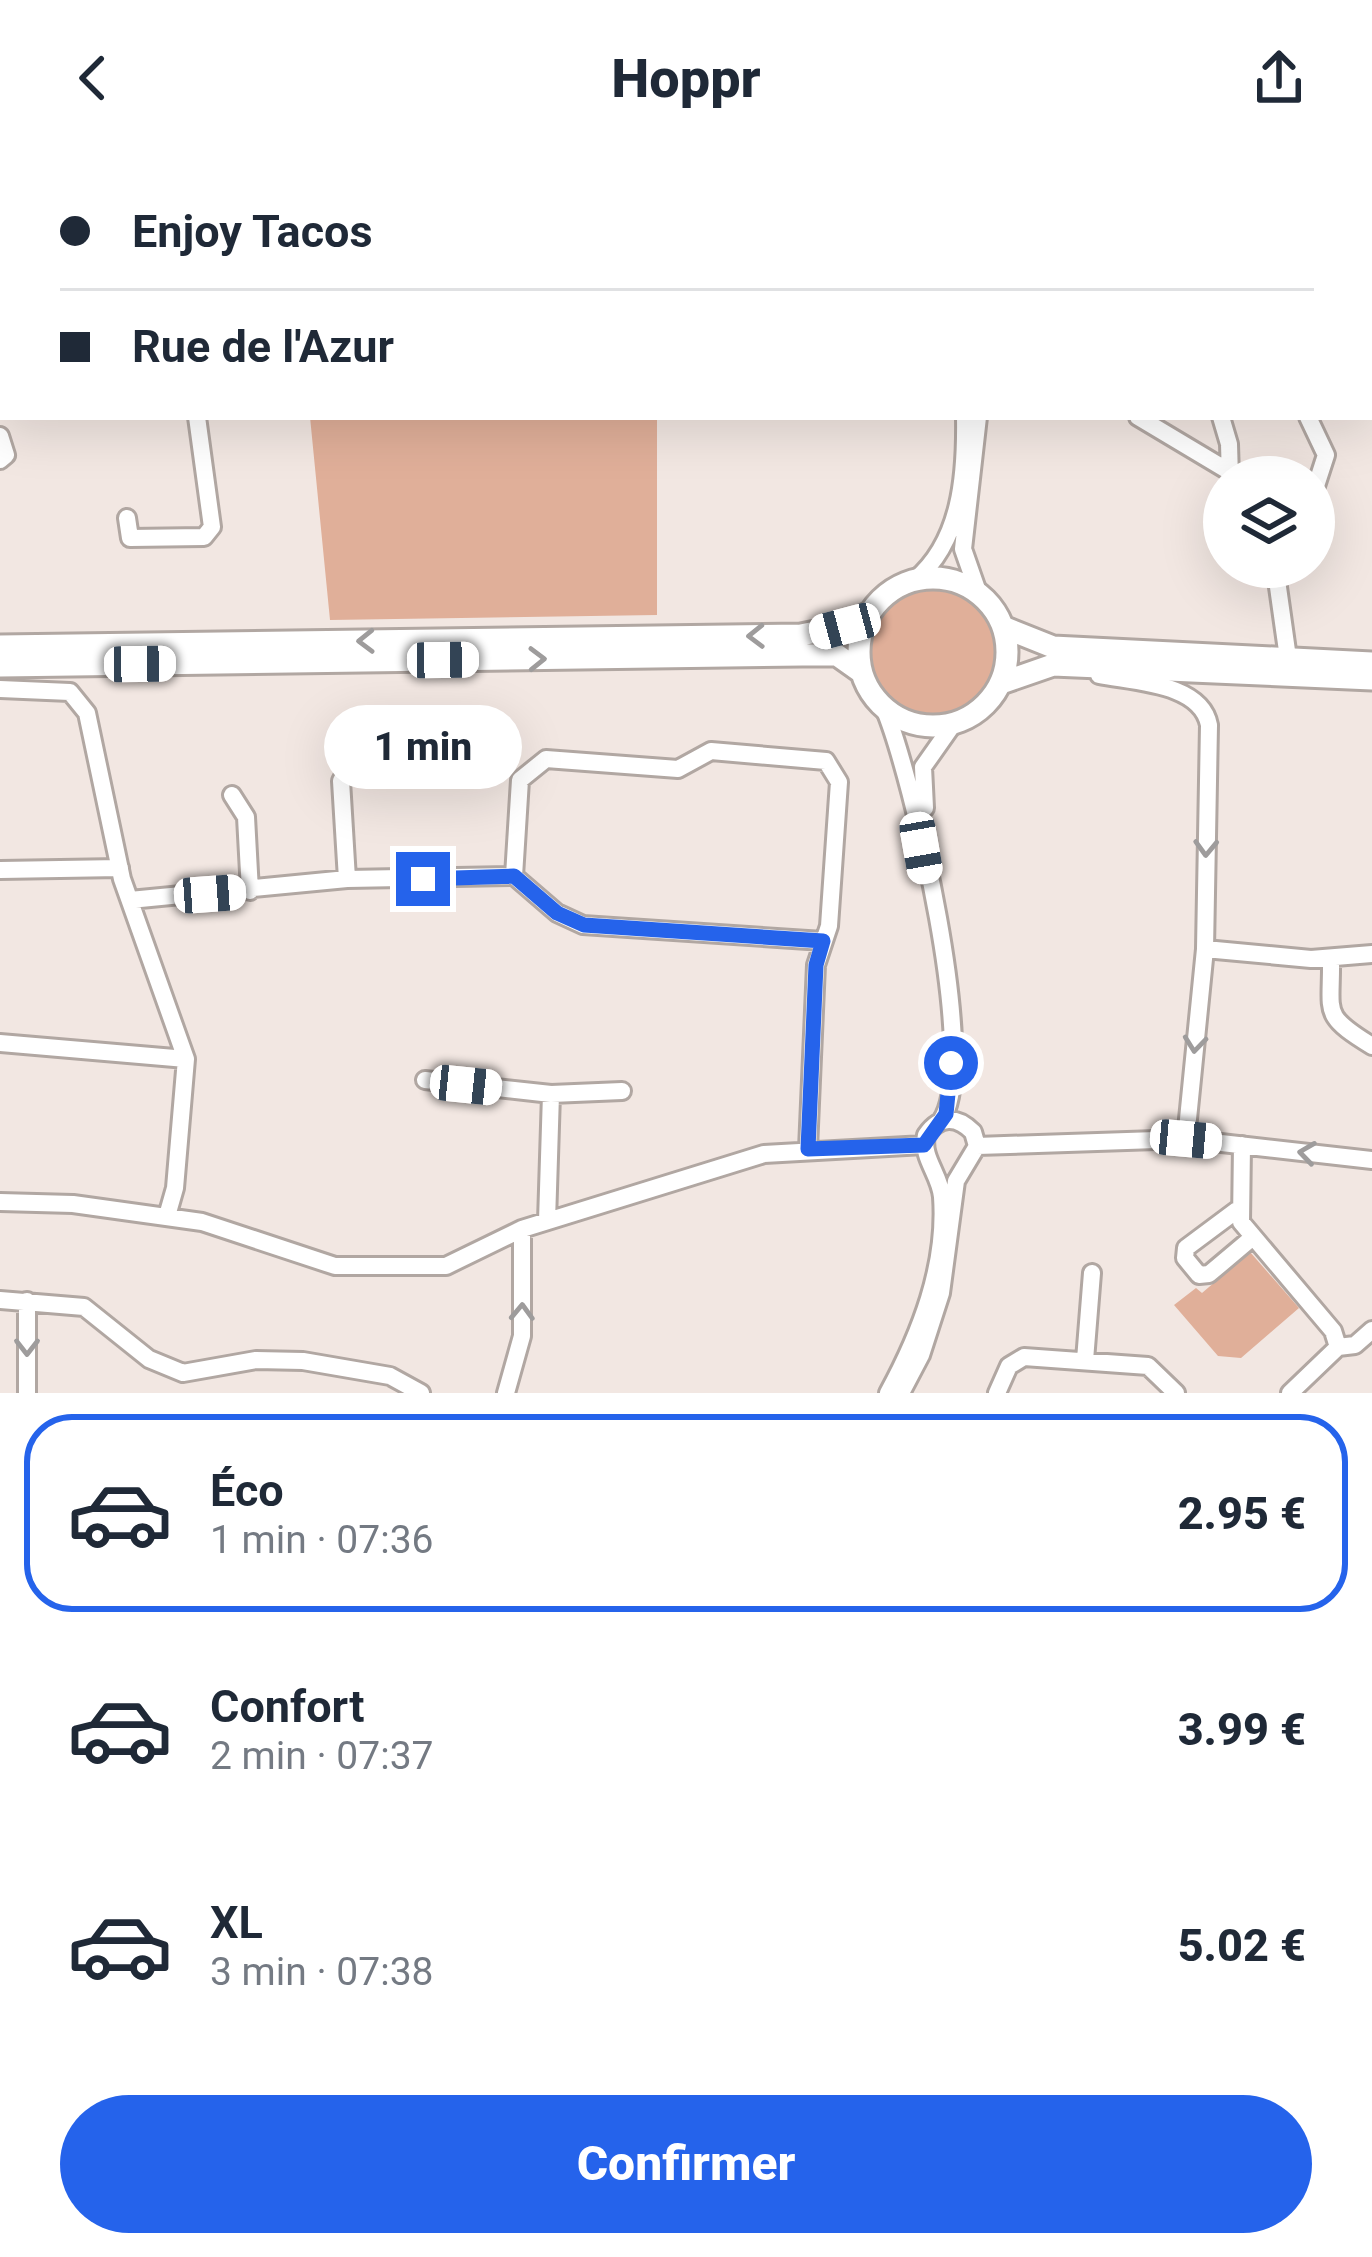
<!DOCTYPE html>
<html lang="fr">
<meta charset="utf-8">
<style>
:root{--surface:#fff;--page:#f2f2f3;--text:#1f2937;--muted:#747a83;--line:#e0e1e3;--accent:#2563eb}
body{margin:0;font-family:Roboto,sans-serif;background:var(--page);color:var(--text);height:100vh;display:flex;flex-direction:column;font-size:45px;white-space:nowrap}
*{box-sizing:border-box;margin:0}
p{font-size:39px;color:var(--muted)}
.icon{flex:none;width:66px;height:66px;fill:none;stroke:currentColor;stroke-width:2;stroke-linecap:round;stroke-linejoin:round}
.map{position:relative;height:1237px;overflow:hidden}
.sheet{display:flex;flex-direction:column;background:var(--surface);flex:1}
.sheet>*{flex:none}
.banner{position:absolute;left:0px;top:0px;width:1374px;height:264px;box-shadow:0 12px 48px #0002;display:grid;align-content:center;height:264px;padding:0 60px;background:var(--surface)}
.controls{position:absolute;left:1203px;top:300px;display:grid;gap:24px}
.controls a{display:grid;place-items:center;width:132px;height:132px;border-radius:50%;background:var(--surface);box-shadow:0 12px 48px #0002;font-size:60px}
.end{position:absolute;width:54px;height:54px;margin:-27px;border:15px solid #2563eb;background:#fff;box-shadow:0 0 0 6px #fff}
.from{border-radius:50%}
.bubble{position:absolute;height:84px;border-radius:42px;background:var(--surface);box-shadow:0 12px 48px #0002;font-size:39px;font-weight:800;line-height:84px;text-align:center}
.car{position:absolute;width:36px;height:72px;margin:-36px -18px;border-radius:15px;box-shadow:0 0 9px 3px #0007;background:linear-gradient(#fff 24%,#345 0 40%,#fff 0 76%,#345 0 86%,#fff 0)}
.banner b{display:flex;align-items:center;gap:42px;height:114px;font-size:45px}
.banner b+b{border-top:3px solid var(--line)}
.banner i{width:30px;height:30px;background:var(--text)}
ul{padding:21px 0 0;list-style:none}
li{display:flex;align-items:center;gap:36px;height:198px;margin:0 24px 18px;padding:0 36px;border:6px solid transparent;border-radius:48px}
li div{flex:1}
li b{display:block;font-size:45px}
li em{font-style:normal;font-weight:800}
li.on{border-color:var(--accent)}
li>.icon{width:108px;height:108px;stroke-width:1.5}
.button{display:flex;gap:24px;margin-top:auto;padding:24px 60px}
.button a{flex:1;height:138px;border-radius:72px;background:var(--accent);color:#fff;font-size:48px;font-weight:800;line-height:138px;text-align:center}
header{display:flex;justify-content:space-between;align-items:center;height:156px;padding:0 60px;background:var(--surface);font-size:54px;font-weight:800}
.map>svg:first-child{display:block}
</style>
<header><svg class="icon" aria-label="back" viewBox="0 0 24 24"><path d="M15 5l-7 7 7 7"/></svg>Hoppr<svg class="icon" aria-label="share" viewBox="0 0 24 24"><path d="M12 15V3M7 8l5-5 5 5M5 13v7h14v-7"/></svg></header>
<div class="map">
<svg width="1372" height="1237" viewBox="0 0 1372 1237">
<rect width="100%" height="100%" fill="#f2e7e2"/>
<path fill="#e0af99" d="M232 0H656V3H232Z
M310 261H657V459L330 464Z
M867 496a66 66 0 1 1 132 0a66 66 0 1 1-132 0Z
M1250 1096 1299 1152 1241 1202 1218 1200 1174 1149 1196 1132 1202 1137Z"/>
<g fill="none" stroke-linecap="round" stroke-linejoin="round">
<g stroke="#b1a7a2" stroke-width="22">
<path id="minor" d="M40 0 42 3
M169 0V3
M1160 0 1163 3
M975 3 976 0
M1009 3 1010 0
M1078 3 1088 0
M1219 3 1241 0
M0 83 3 81
M1138 261 1230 316
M1221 261 1229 288 1230 321
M1308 261 1326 299 1314 336
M0 280 6 299 0 304
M127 362 130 382 204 381 212 371 197 261
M1276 417 1289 509
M915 424C961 385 966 320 965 261
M978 436 963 393 978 261
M1099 519C1134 526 1201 527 1209 569L1205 793 1186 983
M0 533 70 536 87 557 122 723 186 903 175 1032 167 1060
M884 552C912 619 981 907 941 965
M232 639 246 661 250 735
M925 652 923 611 954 567
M0 714 120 712
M347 723 341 625 358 592
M130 744 347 723 514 720
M1205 793 1311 803 1372 798
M1331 802C1332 858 1320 858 1372 890
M0 887 186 903
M425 924 551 938 622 935
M1242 989 1241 1066 1333 1175 1338 1191
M977 990 1186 983 1372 1004
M808 993 816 809 829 770 839 626 826 605 711 595 678 613 546 603 520 624 514 720 557 757 583 769 823 785
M0 1046 73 1048 202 1066 335 1110H446L522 1073 764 998 924 989
M1237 1054 1186 1092 1185 1102 1199 1119 1209 1118 1253 1081
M547 1065 551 938
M0 1144 84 1151 149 1203 183 1217 256 1204 303 1205 390 1220 421 1237
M27 1145V1237
M1085 1204 1092 1117
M506 1237 522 1180V1073
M888 1237C920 1178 947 1110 942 1041 940 1018 921 1002 926 979 940 959 957 960 973 976L977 990 956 1025 941 1137 921 1199 901 1237
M997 1237 1009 1210 1024 1201 1148 1210 1176 1237
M1290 1237 1338 1191 1355 1189 1372 1174"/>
</g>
<g stroke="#b1a7a2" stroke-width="27">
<path id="major" d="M859 496a74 74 0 1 1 148 0a74 74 0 1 1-148 0Z
M1003 471 1053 491 1372 507
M0 490 801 479 845 470 869 457
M0 510 802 499H837L861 516
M1001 527 1053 509 1372 523"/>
</g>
<use href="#minor" stroke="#fff" stroke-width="16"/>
<use href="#major" stroke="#fff" stroke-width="21"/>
</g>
<defs><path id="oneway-chevron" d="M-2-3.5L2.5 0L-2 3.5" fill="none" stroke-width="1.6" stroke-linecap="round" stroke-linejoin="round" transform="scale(3)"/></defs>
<g stroke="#9e9c9c">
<use href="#oneway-chevron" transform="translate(756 480) rotate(179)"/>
<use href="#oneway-chevron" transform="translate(366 485) rotate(179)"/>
<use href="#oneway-chevron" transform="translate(537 503) rotate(-1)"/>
<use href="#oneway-chevron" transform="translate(1206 692) rotate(92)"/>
<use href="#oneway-chevron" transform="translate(1195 888) rotate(96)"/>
<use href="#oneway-chevron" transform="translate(1307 997) rotate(-172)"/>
<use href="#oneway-chevron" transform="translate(522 1156) rotate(-88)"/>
<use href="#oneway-chevron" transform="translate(27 1191) rotate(90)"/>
</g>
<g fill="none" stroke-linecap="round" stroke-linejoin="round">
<path stroke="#2563eb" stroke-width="15" d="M423 723 514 720 557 757 584 769 823 785 816 809 808 993 924 989 946 958 951 907"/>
</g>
</svg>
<div class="controls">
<a><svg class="icon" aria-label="layers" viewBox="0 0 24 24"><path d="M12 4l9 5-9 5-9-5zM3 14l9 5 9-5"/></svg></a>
</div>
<i class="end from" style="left:951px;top:907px"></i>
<i class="end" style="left:423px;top:723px"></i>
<div class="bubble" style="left:324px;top:549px;width:198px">1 min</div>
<i class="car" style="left:845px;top:470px;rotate:255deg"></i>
<i class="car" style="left:443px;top:504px;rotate:89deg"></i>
<i class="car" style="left:140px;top:508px;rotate:89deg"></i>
<i class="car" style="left:921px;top:692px;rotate:170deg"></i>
<i class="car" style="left:210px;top:738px;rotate:86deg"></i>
<i class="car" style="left:466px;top:929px;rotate:96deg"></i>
<i class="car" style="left:1186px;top:983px;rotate:95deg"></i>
<div class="banner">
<b><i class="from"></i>Enjoy Tacos</b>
<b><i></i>Rue de l'Azur</b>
</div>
</div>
<section class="sheet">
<ul>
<li class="on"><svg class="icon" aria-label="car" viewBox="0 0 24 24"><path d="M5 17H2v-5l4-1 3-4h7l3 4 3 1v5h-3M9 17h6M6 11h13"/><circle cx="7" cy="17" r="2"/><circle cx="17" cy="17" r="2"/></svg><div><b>Éco</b><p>1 min · 07:36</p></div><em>2.95 €</em></li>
<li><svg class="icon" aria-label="car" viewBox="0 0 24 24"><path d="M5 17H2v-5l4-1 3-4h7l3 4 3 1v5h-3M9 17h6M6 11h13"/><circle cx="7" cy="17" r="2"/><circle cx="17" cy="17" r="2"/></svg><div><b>Confort</b><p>2 min · 07:37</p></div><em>3.99 €</em></li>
<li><svg class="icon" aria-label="car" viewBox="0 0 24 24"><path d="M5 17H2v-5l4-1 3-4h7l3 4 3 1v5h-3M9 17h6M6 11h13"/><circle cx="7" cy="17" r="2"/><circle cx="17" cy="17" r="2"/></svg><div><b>XL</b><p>3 min · 07:38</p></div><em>5.02 €</em></li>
</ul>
<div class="button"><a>Confirmer</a></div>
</section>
